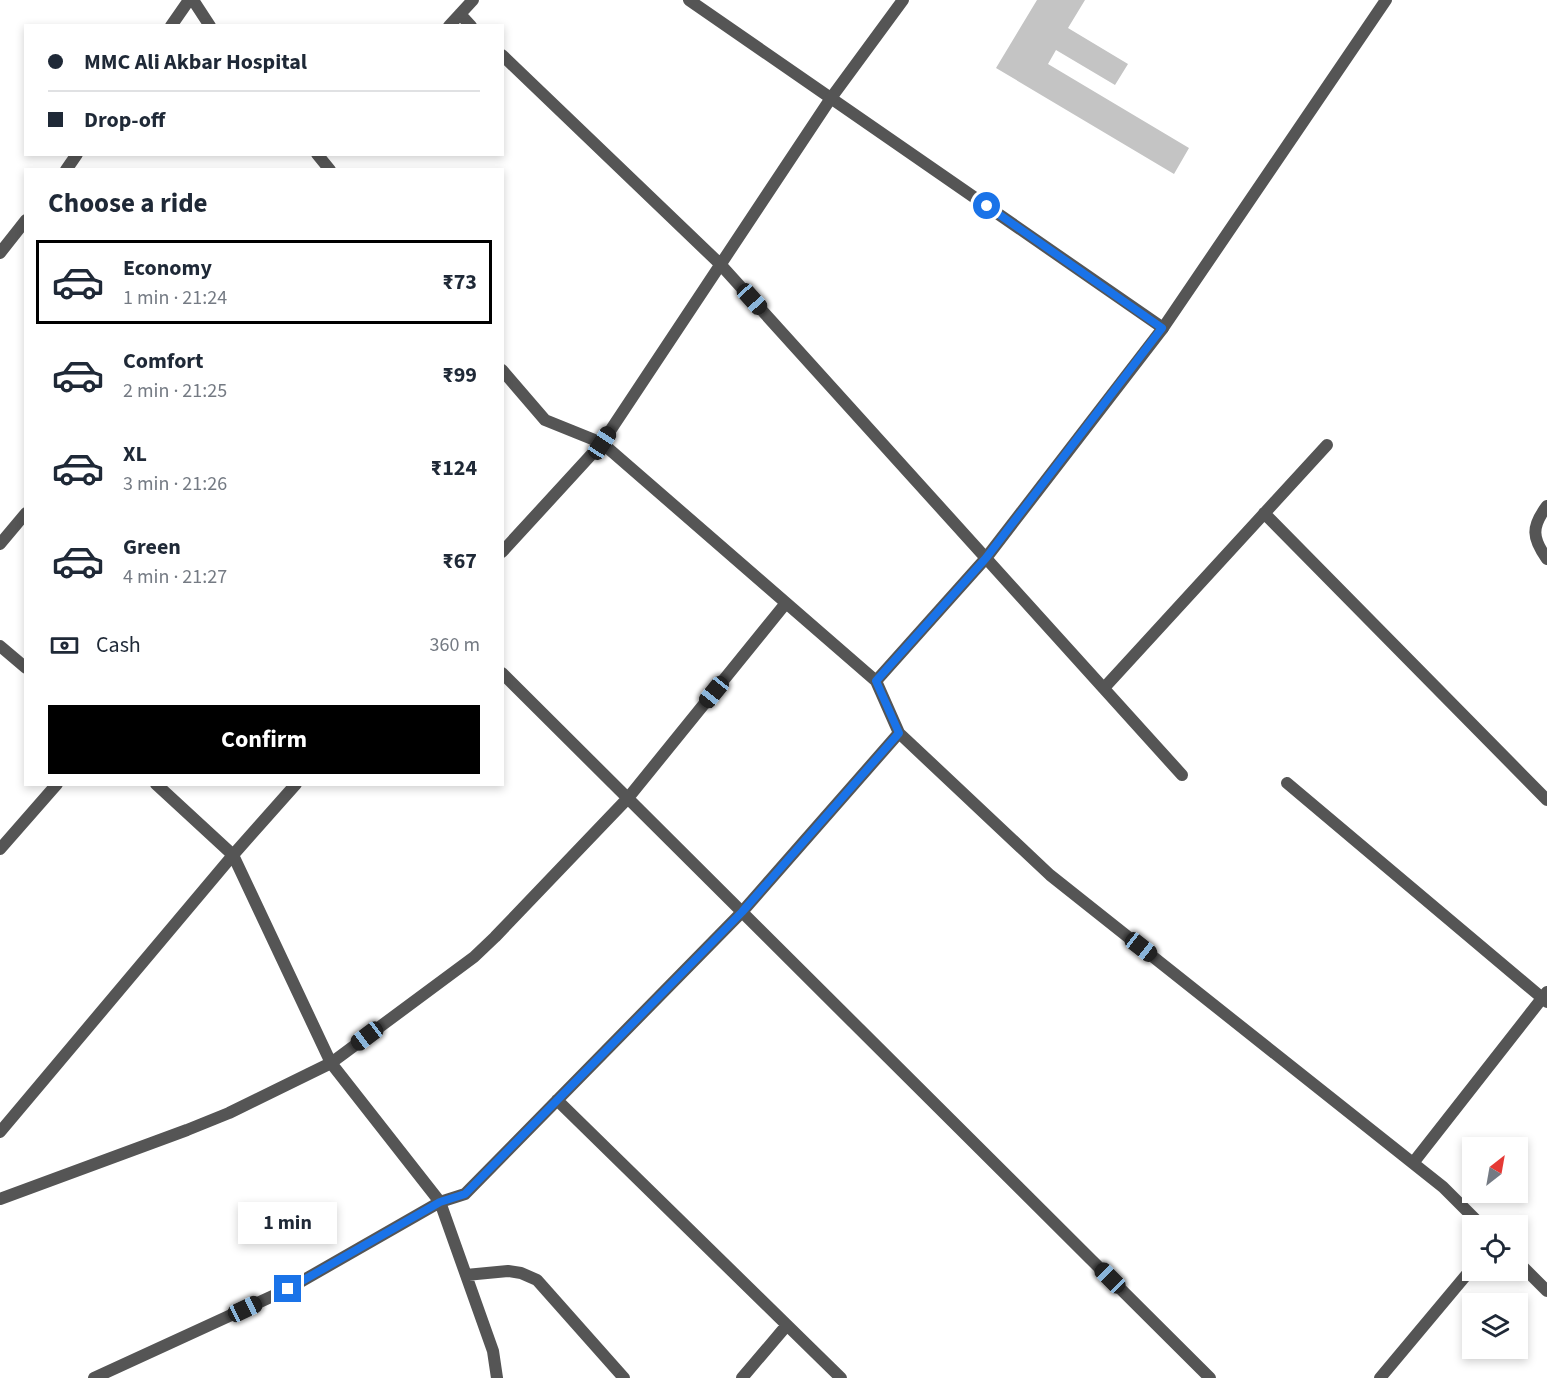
<!DOCTYPE html>
<meta charset="utf-8">
<style>
:root{--surface:#fff;--page:#f2f2f3;--text:#1f2937;--muted:#747a83;--line:#e0e1e3;--accent:#000}
body{margin:0;font-family:"Source Sans 3",sans-serif;background:var(--page);color:var(--text);height:100vh;display:flex;flex-direction:column;font-size:22px;white-space:nowrap}
*{box-sizing:border-box;margin:0}
p{font-size:20px;color:var(--muted)}
.icon{flex:none;width:33px;height:33px;fill:none;stroke:currentColor;stroke-width:2;stroke-linecap:round;stroke-linejoin:round}
.map{position:relative;flex:1;overflow:hidden}
.sheet{position:absolute;left:24px;top:168px;width:480px;height:618px;display:flex;flex-direction:column;background:var(--surface);border-radius:0px;box-shadow:0 3px 9px #0003}
.sheet>*{flex:none}
.hud{position:absolute;left:24px;top:24px;width:480px;height:132px;border-radius:0px;box-shadow:0 3px 9px #0003;display:grid;align-content:center;height:132px;padding:0 24px;background:var(--surface)}
.needle{width:39px;rotate:31deg}
.tools{position:absolute;left:1462px;top:1137px;display:grid;gap:12px}
.tools a{display:grid;place-items:center;width:66px;height:66px;border-radius:0px;background:var(--surface);box-shadow:0 3px 9px #0003;font-size:30px}
.end{position:absolute;width:27px;height:27px;margin:-14px;border:8px solid #1a73e8;background:#fff;box-shadow:0 0 0 3px #fff}
.from{border-radius:50%}
.bubble{position:absolute;height:42px;border-radius:0px;background:var(--surface);box-shadow:0 3px 9px #0003;font-size:20px;font-weight:700;line-height:42px;text-align:center}
.car{position:absolute;width:18px;height:36px;margin:-18px -9px;border-radius:8px;box-shadow:0 0 4px 2px #0007;background:linear-gradient(#222 24%,#8ab4d8 0 40%,#222 0 76%,#8ab4d8 0 86%,#222 0)}
.hud b{display:flex;align-items:center;gap:21px;height:57px;font-size:22px}
.hud b+b{border-top:2px solid var(--line)}
.hud i{width:15px;height:15px;background:var(--text)}
ul{padding:0;list-style:none}
li{display:flex;align-items:center;gap:18px;height:84px;margin:0 12px 9px;padding:0 12px;border:3px solid transparent;border-radius:0px}
li div{flex:1}
li b{display:block;font-size:22px}
li em{font-style:normal;font-weight:700}
li.on{border-color:var(--accent)}
li>.icon{width:54px;height:54px;stroke-width:1.5}
h2{padding:0 24px;font-size:27px;line-height:72px}
.pay{display:flex;align-items:center;gap:15px;height:66px;padding:0 24px;font-size:22px}
.pay p{margin-inline-start:auto}
.cta{display:flex;gap:12px;margin-top:auto;padding:12px 24px}
.cta a{flex:1;height:69px;border-radius:0px;background:var(--accent);color:#fff;font-size:24px;font-weight:700;line-height:69px;text-align:center}
.map>svg:first-child{display:block}
</style>
<div class="map">
<svg width="1547" height="1378" viewBox="0 0 1547 1378">
<rect width="100%" height="100%" fill="#fff"/>
<path fill="#c4c4c4" d="M1037 0H1085L1068 28 1128 64 1115 85 1056 50 1048 64 1189 148 1174 174 996 68Z"/>
<g fill="none" stroke-linecap="round" stroke-linejoin="round">
<path stroke="#555" stroke-width="12" d="M689 0 1163 328
M1287 783 1547 1002"/>
<path stroke="#555" stroke-width="12" d="M193 0 210 26
M460 14 471 26
M171 26 189 0
M449 26 473 0
M502 55 720 264 1182 775
M317 154 330 170
M66 170 77 154
M0 253 26 220
M502 370 545 420 602 443 876 681 899 733 1050 875 1443 1187 1482 1226
M1547 506C1531 527 1532 538 1547 559
M1264 513 1547 800
M0 544 26 513
M502 552 602 443 831 98 903 0
M0 646 26 668
M502 673 1210 1378
M876 681 986 558 1163 328 1386 0
M1104 688 1327 445
M156 784 233 855 331 1063 440 1202 493 1351 497 1378
M0 849 57 784
M557 1100 841 1378
M0 1132 233 855 296 784
M1413 1163 1547 992
M0 1199 187 1130 229 1113 331 1063 474 957 495 937 628 798 786 603
M1518 1262 1547 1291
M466 1275 508 1271 521 1273 537 1280 624 1378
M94 1378 288 1289 440 1202 465 1194 742 912 899 733
M742 1378 787 1325
M1380 1378 1473 1267"/>
</g>
<g fill="none" stroke-linecap="round" stroke-linejoin="round">
<path stroke="#1a73e8" stroke-width="8" d="M288 1289 440 1202 465 1194 742 912 899 733 876 681 986 558 1162 328 987 206"/>
</g>
</svg>
<div class="tools">
<a><svg class="needle" viewBox="-14 -14 28 28"><path d="M0-13l5 13h-10z" fill="#e53935"/><path d="M0 13l5-13h-10z" fill="#747a83"/></svg></a>
<a><svg class="icon" aria-label="locate" viewBox="0 0 24 24"><circle cx="12" cy="12" r="6"/><path d="M12 2v4M12 18v4M2 12h4M18 12h4"/></svg></a>
<a><svg class="icon" aria-label="layers" viewBox="0 0 24 24"><path d="M12 4l9 5-9 5-9-5zM3 14l9 5 9-5"/></svg></a>
</div>
<i class="end from" style="left:987px;top:206px"></i>
<i class="end" style="left:288px;top:1289px"></i>
<div class="bubble" style="left:238px;top:1202px;width:99px">1 min</div>
<i class="car" style="left:752px;top:299px;rotate:138deg"></i>
<i class="car" style="left:602px;top:443px;rotate:33deg"></i>
<i class="car" style="left:714px;top:692px;rotate:219deg"></i>
<i class="car" style="left:1141px;top:947px;rotate:128deg"></i>
<i class="car" style="left:367px;top:1036px;rotate:233deg"></i>
<i class="car" style="left:1110px;top:1278px;rotate:315deg"></i>
<i class="car" style="left:245px;top:1309px;rotate:65deg"></i>
<div class="hud">
<b><i class="from"></i>MMC Ali Akbar Hospital</b>
<b><i></i>Drop-off</b>
</div>
<section class="sheet">
<h2>Choose a ride</h2>
<ul>
<li class="on"><svg class="icon" aria-label="car" viewBox="0 0 24 24"><path d="M5 17H2v-5l4-1 3-4h7l3 4 3 1v5h-3M9 17h6M6 11h13"/><circle cx="7" cy="17" r="2"/><circle cx="17" cy="17" r="2"/></svg><div><b>Economy</b><p>1 min · 21:24</p></div><em>₹73</em></li>
<li><svg class="icon" aria-label="car" viewBox="0 0 24 24"><path d="M5 17H2v-5l4-1 3-4h7l3 4 3 1v5h-3M9 17h6M6 11h13"/><circle cx="7" cy="17" r="2"/><circle cx="17" cy="17" r="2"/></svg><div><b>Comfort</b><p>2 min · 21:25</p></div><em>₹99</em></li>
<li><svg class="icon" aria-label="car" viewBox="0 0 24 24"><path d="M5 17H2v-5l4-1 3-4h7l3 4 3 1v5h-3M9 17h6M6 11h13"/><circle cx="7" cy="17" r="2"/><circle cx="17" cy="17" r="2"/></svg><div><b>XL</b><p>3 min · 21:26</p></div><em>₹124</em></li>
<li><svg class="icon" aria-label="car" viewBox="0 0 24 24"><path d="M5 17H2v-5l4-1 3-4h7l3 4 3 1v5h-3M9 17h6M6 11h13"/><circle cx="7" cy="17" r="2"/><circle cx="17" cy="17" r="2"/></svg><div><b>Green</b><p>4 min · 21:27</p></div><em>₹67</em></li>
</ul>
<div class="pay"><svg class="icon" aria-label="cash" viewBox="0 0 24 24"><path d="M3 7h18v10H3z"/><circle cx="12" cy="12" r="2"/></svg>Cash<p>360 m</p></div>
<div class="cta"><a>Confirm</a></div>
</section>
</div>
